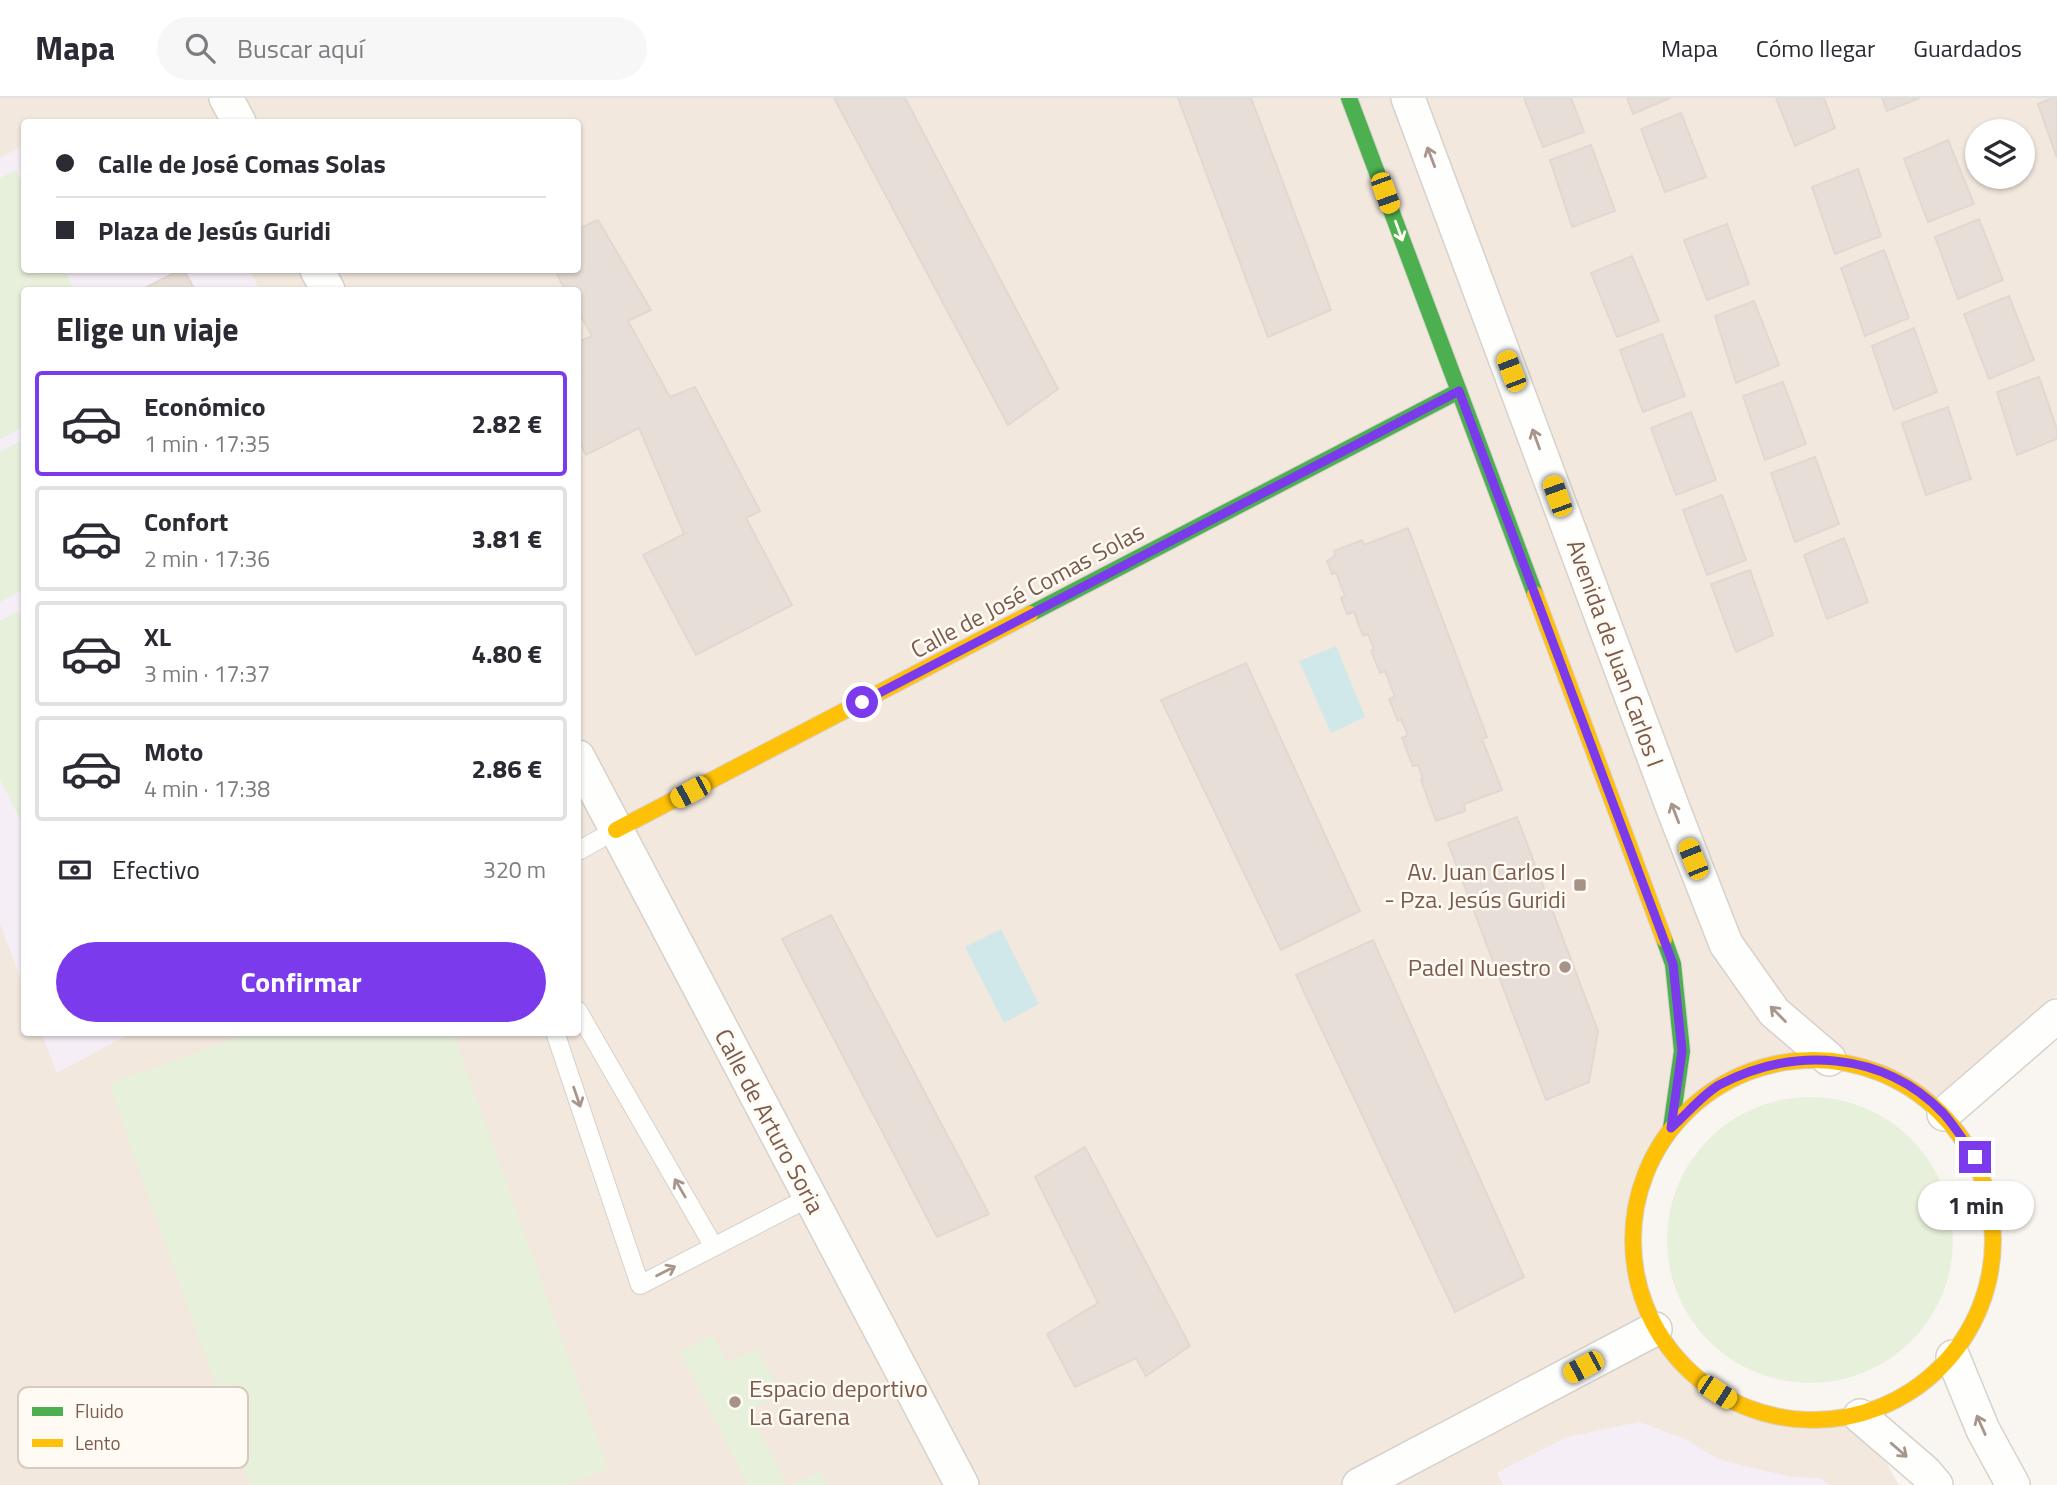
<!DOCTYPE html>
<html lang="es">
<meta charset="utf-8">
<style>
:root{--surface:#fff;--page:#f7f7f7;--text:#2b2b33;--muted:#7c7c81;--line:#e1e1e2;--accent:#7c3aed}
body{margin:0;font-family:"Titillium Web",sans-serif;background:var(--page);color:var(--text);height:100vh;display:flex;flex-direction:column;font-size:26px;white-space:nowrap}
*{box-sizing:border-box;margin:0}
p{font-size:23px;color:var(--muted)}
.icon{flex:none;width:38px;height:38px;fill:none;stroke:currentColor;stroke-width:2;stroke-linecap:round;stroke-linejoin:round}
.map{position:relative;flex:1;overflow:hidden}
.details{position:absolute;left:21px;top:189px;width:560px;height:749px;display:flex;flex-direction:column;background:var(--surface);border-radius:7px;box-shadow:0 2px 5px #0004}
.details>*{flex:none}
.hud{position:absolute;left:21px;top:21px;width:560px;height:154px;border-radius:7px;box-shadow:0 2px 5px #0004;display:grid;align-content:center;height:154px;padding:0 35px;background:var(--surface)}
.controls{position:absolute;left:1965px;top:21px;display:grid;gap:14px}
.controls a{display:grid;place-items:center;width:70px;height:70px;border-radius:50%;background:var(--surface);box-shadow:0 2px 5px #0004;font-size:35px}
.end{position:absolute;width:32px;height:32px;margin:-16px;border:9px solid #7c3aed;background:#fff;box-shadow:0 0 0 4px #fff}
.from{border-radius:50%}
.bubble{position:absolute;height:49px;border-radius:24px;background:var(--surface);box-shadow:0 2px 5px #0004;font-size:23px;font-weight:700;line-height:49px;text-align:center}
.car{position:absolute;width:21px;height:42px;margin:-21px -10px;border-radius:9px;box-shadow:0 0 5px 2px #0007;background:linear-gradient(#f5c518 24%,#345 0 40%,#f5c518 0 76%,#345 0 86%,#f5c518 0)}
.hud b{display:flex;align-items:center;gap:24px;height:66px;font-size:26px}
.hud b+b{border-top:2px solid var(--line)}
.hud i{width:18px;height:18px;background:var(--text)}
ul{padding:0;list-style:none}
li{display:flex;align-items:center;gap:21px;height:105px;margin:0 14px 10px;padding:0 21px;border:4px solid var(--line);border-radius:7px}
li div{flex:1}
li b{display:block;font-size:26px}
li em{font-style:normal;font-weight:700}
li.active{border-color:var(--accent)}
li>.icon{width:63px;height:63px;stroke-width:1.5}
h2{padding:0 35px;font-size:32px;line-height:84px}
.pay{display:flex;align-items:center;gap:18px;height:77px;padding:0 35px;font-size:26px}
.pay p{margin-inline-start:auto}
.primary-button{display:flex;gap:14px;margin-top:auto;padding:14px 35px}
.primary-button a{flex:1;height:80px;border-radius:42px;background:var(--accent);color:#fff;font-size:28px;font-weight:700;line-height:80px;text-align:center}
header{display:flex;align-items:center;gap:42px;box-sizing:border-box;height:98px;padding:0 35px;background:var(--surface);border-bottom:2px solid var(--line)}
header strong{font-size:33px}
nav{display:flex;gap:38px;margin-inline-start:auto;font-size:24px}
.search{width:490px;height:63px;background:var(--page);display:flex;align-items:center;gap:18px;box-sizing:border-box;padding:0 24px;border-radius:38px;color:var(--muted);font-size:26px}
.map>svg:first-child{display:block}
</style>
<header>
<strong>Mapa</strong>
<div class="search"><svg class="icon" aria-label="search" viewBox="0 0 24 24"><circle cx="10" cy="10" r="6"/><path d="M15 15l6 6"/></svg>Buscar aquí</div>
<nav><a>Mapa</a><a>Cómo llegar</a><a>Guardados</a></nav>
</header>
<div class="map">
<svg width="2057" height="1387" viewBox="0 0 2057 1387">
<rect width="100%" height="100%" fill="#f9f5f0"/>
<path fill="#f2e8de" fill-rule="evenodd" d="M0 0H2057V897L1944 1016 1919 994 1890 977 1860 967 1829 961 1766 967 1717 988 1671 1030 1643 1078 1632 1129 1636 1183 1655 1231 1694 1280 1740 1309 1799 1324 1860 1318 1899 1387H0ZM24 24H578V172H24ZM1978 33H2023V79H1978ZM24 192H578V934H24Z"/>
<path fill="#f6eef6" d="M24 47V172H249L260 192H24V890L0 825V60Z
M41 935H131L57 975Z
M1639 1324 1683 1340 1720 1362 1792 1379 1819 1380 1829 1387H1503L1497 1375 1567 1339Z"/>
<path fill="#e7f0db" d="M16 72 24 89V172H65L75 192H24V329L0 341V80Z
M24 341V491L0 504V354Z
M18 513 24 526V729L0 681V523Z
M250 935H453L608 1371 564 1387H251L109 986Z
M1667 1142a143 143 0 1 1 286 0a143 143 0 1 1-286 0Z
M713 1237 727 1265 757 1250 781 1296 749 1313 787 1387H748L680 1254Z
M819 1373 827 1387H792Z"/>
<path fill="#d0e8ea" d="M1336 548 1365 619 1331 635 1299 563Z
M1001 831 1039 906 1004 925 965 849Z"/>
<path fill="#e6ded7" stroke="#e2d8d2" stroke-width="2" d="M834 0H905L1058 291 1008 327Z
M1178 0H1251L1331 212 1268 239Z
M1524 0H1571L1584 34 1543 49Z
M1627 0H1670L1633 16Z
M1776 0H1824L1835 30 1795 48Z
M1882 0H1920L1887 13Z
M2052 0H2057V60L2038 6Z
M1681 15 1706 79 1665 94 1641 31Z
M1948 42 1974 106 1928 124 1904 61Z
M1591 47 1615 113 1572 129 1550 62Z
M1858 71 1881 138 1835 156 1812 89Z
M1979 121 2003 182 1958 201 1935 139Z
M598 122 651 212 628 223 670 299 695 289 760 413 746 420 792 507 696 557 643 457 684 436 639 330 586 357 578 341V244L592 238 578 213V192H565L555 172H578V131Z
M1727 126 1749 186 1707 202 1684 142Z
M1884 152 1909 220 1865 238 1841 170Z
M1632 158 1659 223 1617 239 1591 175Z
M180 172H184L195 192H141Z
M2009 198 2034 262 1989 281 1964 216Z
M1754 203 1779 267 1736 285 1715 218Z
M1914 230 1937 294 1894 312 1872 248Z
M1662 236 1685 298 1643 314 1620 252Z
M2039 279 2057 331V341L2017 357 1997 294Z
M1783 284 1806 346 1765 362 1743 298Z
M1948 309 1971 381 1926 397 1902 325Z
M1691 314 1716 382 1676 397 1651 330Z
M1815 359 1839 426 1795 444 1771 375Z
M1722 397 1746 462 1707 477 1683 412Z
M1408 430 1487 639 1482 641 1502 692 1464 706 1465 713 1436 723 1421 682 1423 681 1418 667 1413 668 1402 640 1408 637 1401 621 1398 623 1389 601 1395 599 1385 573 1380 575 1371 553 1374 551 1368 536 1363 538 1354 514 1347 516 1341 500 1345 498 1336 475 1332 476 1327 463 1335 458 1334 453 1362 442 1364 447Z
M1844 440 1868 504 1827 521 1804 457Z
M1750 472 1773 537 1736 554 1711 486Z
M1246 565 1360 813 1281 852 1161 602Z
M1517 719 1598 933 1589 984 1546 1002 1448 745Z
M831 817 989 1116 937 1139 782 841Z
M1373 842 1524 1179 1455 1214 1296 877Z
M1085 1049 1190 1248 1146 1278 1136 1260 1075 1289 1047 1236 1098 1205 1035 1079Z"/>
<g fill="none" stroke-linecap="round" stroke-linejoin="round">
<g stroke="#d7d1cb" stroke-width="20">
<path id="lane" d="M578 753 616 732
M578 913 714 1149
M555 934 640 1187 810 1099"/>
</g>
<g stroke="#d7d1cb" stroke-width="36">
<path id="street" d="M226 0 239 24
M1408 0 1674 713 1726 846 1774 914 1829 961
M317 172 328 192
M578 659 962 1387
M1944 1016 2057 918
M1953 1259 1983 1332 2013 1387
M1860 1318 1925 1374 1936 1387
M1359 1387 1655 1231"/>
</g>
<g stroke="#d9d2cb" stroke-width="18">
<path id="fast" d="M1349 0 1535 496
M1030 516 1459 293
M1664 841 1673 866 1682 953 1671 1030"/>
</g>
<g stroke="#d9d2cb" stroke-width="18">
<path id="slow" d="M1535 496 1664 841
M616 732 1030 516
M1633 1142a180 180 0 1 1 360 0a180 180 0 1 1-360 0Z"/>
</g>
<use href="#lane" stroke="#fefefd" stroke-width="18"/>
<use href="#street" stroke="#fefefd" stroke-width="33"/>
<use href="#fast" stroke="#4caf50" stroke-width="16"/>
<use href="#slow" stroke="#ffc107" stroke-width="16"/>
</g>
<defs><path id="oneway-shaft" d="M-6 0H5M1.5-3L5.5 0L1.5 3" fill="none" stroke-width="1.6" stroke-linecap="round" stroke-linejoin="round" transform="scale(1.75)"/></defs>
<g stroke="#a8958b">
<use href="#oneway-shaft" transform="translate(1431 59) rotate(-111)"/>
<use href="#oneway-shaft" transform="translate(1536 341) rotate(-110)"/>
<use href="#oneway-shaft" transform="translate(1675 715) rotate(-111)"/>
<use href="#oneway-shaft" transform="translate(1778 916) rotate(-135)"/>
<use href="#oneway-shaft" transform="translate(577 999) rotate(71)"/>
<use href="#oneway-shaft" transform="translate(680 1090) rotate(-120)"/>
<use href="#oneway-shaft" transform="translate(666 1173) rotate(-27)"/>
<use href="#oneway-shaft" transform="translate(1981 1327) rotate(-114)"/>
<use href="#oneway-shaft" transform="translate(1899 1352) rotate(41)"/>
</g>
<use stroke="#fffaf3" href="#oneway-shaft" transform="translate(1399 133) rotate(70)"/>
<g fill="none" stroke-linecap="round" stroke-linejoin="round">
<path stroke="#7c3aed" stroke-width="9" d="M862 604 1459 293 1673 866 1682 953 1671 1030C1686 1017 1702 997 1719 987 1793 948 1883 953 1943 1015 1955 1028 1965 1045 1975 1059"/>
</g>
<g fill="#a69286" stroke="#fffaf3" stroke-width="2.5">
<rect x="1573" y="780" width="14" height="14" rx="3.5"/>
<circle cx="1565" cy="869" r="7"/>
<circle cx="735" cy="1304" r="7"/>
</g>
<g text-anchor="middle" dominant-baseline="central" stroke-width="5" stroke-linejoin="round" paint-order="stroke">
<g font-size="24" fill="#7a5c4d" stroke="#fffaf3">
<text transform="translate(1027 492) rotate(-28)">Calle de José Comas Solas</text>
<text transform="translate(1616 555) rotate(70)">Avenida de Juan Carlos I</text>
<text transform="translate(770 1023) rotate(62)">Calle de Arturo Soria</text>
</g>
<g font-size="24" fill="#7a5c4d" stroke="#fffaf3" text-anchor="end">
<text x="1566" y="773">Av. Juan Carlos I<tspan x="1566" dy="28">- Pza. Jesús Guridi</tspan></text>
<text x="1551" y="869">Padel Nuestro</text>
<text x="749" y="1290" text-anchor="start">Espacio deportivo<tspan x="749" dy="28">La Garena</tspan></text>
</g>
</g>
<rect x="18" y="1289" width="230" height="81" rx="10" fill="#fffaf3" stroke="#d7cbc1" stroke-width="2"/>
<rect x="32" y="1309" width="31" height="9" fill="#4caf50"/>
<rect x="32" y="1341" width="31" height="8" fill="#ffc107"/>
<g font-size="19" fill="#7a5c4d">
<text x="75" y="1320">Fluido</text>
<text x="75" y="1352">Lento</text>
</g>
</svg>
<div class="controls">
<a><svg class="icon" aria-label="layers" viewBox="0 0 24 24"><path d="M12 4l9 5-9 5-9-5zM3 14l9 5 9-5"/></svg></a>
</div>
<i class="end from" style="left:862px;top:604px"></i>
<i class="end" style="left:1975px;top:1059px"></i>
<div class="bubble" style="left:1918px;top:1083px;width:116px">1 min</div>
<i class="car" style="left:1385px;top:95px;rotate:160deg"></i>
<i class="car" style="left:1511px;top:273px;rotate:339deg"></i>
<i class="car" style="left:1557px;top:398px;rotate:340deg"></i>
<i class="car" style="left:690px;top:694px;rotate:242deg"></i>
<i class="car" style="left:1693px;top:761px;rotate:338deg"></i>
<i class="car" style="left:1583px;top:1269px;rotate:242deg"></i>
<i class="car" style="left:1717px;top:1294px;rotate:123deg"></i>
<div class="hud">
<b><i class="from"></i>Calle de José Comas Solas</b>
<b><i></i>Plaza de Jesús Guridi</b>
</div>
<section class="details">
<h2>Elige un viaje</h2>
<ul>
<li class="active"><svg class="icon" aria-label="car" viewBox="0 0 24 24"><path d="M5 17H2v-5l4-1 3-4h7l3 4 3 1v5h-3M9 17h6M6 11h13"/><circle cx="7" cy="17" r="2"/><circle cx="17" cy="17" r="2"/></svg><div><b>Económico</b><p>1 min · 17:35</p></div><em>2.82 €</em></li>
<li><svg class="icon" aria-label="car" viewBox="0 0 24 24"><path d="M5 17H2v-5l4-1 3-4h7l3 4 3 1v5h-3M9 17h6M6 11h13"/><circle cx="7" cy="17" r="2"/><circle cx="17" cy="17" r="2"/></svg><div><b>Confort</b><p>2 min · 17:36</p></div><em>3.81 €</em></li>
<li><svg class="icon" aria-label="car" viewBox="0 0 24 24"><path d="M5 17H2v-5l4-1 3-4h7l3 4 3 1v5h-3M9 17h6M6 11h13"/><circle cx="7" cy="17" r="2"/><circle cx="17" cy="17" r="2"/></svg><div><b>XL</b><p>3 min · 17:37</p></div><em>4.80 €</em></li>
<li><svg class="icon" aria-label="car" viewBox="0 0 24 24"><path d="M5 17H2v-5l4-1 3-4h7l3 4 3 1v5h-3M9 17h6M6 11h13"/><circle cx="7" cy="17" r="2"/><circle cx="17" cy="17" r="2"/></svg><div><b>Moto</b><p>4 min · 17:38</p></div><em>2.86 €</em></li>
</ul>
<div class="pay"><svg class="icon" aria-label="cash" viewBox="0 0 24 24"><path d="M3 7h18v10H3z"/><circle cx="12" cy="12" r="2"/></svg>Efectivo<p>320 m</p></div>
<div class="primary-button"><a>Confirmar</a></div>
</section>
</div>
